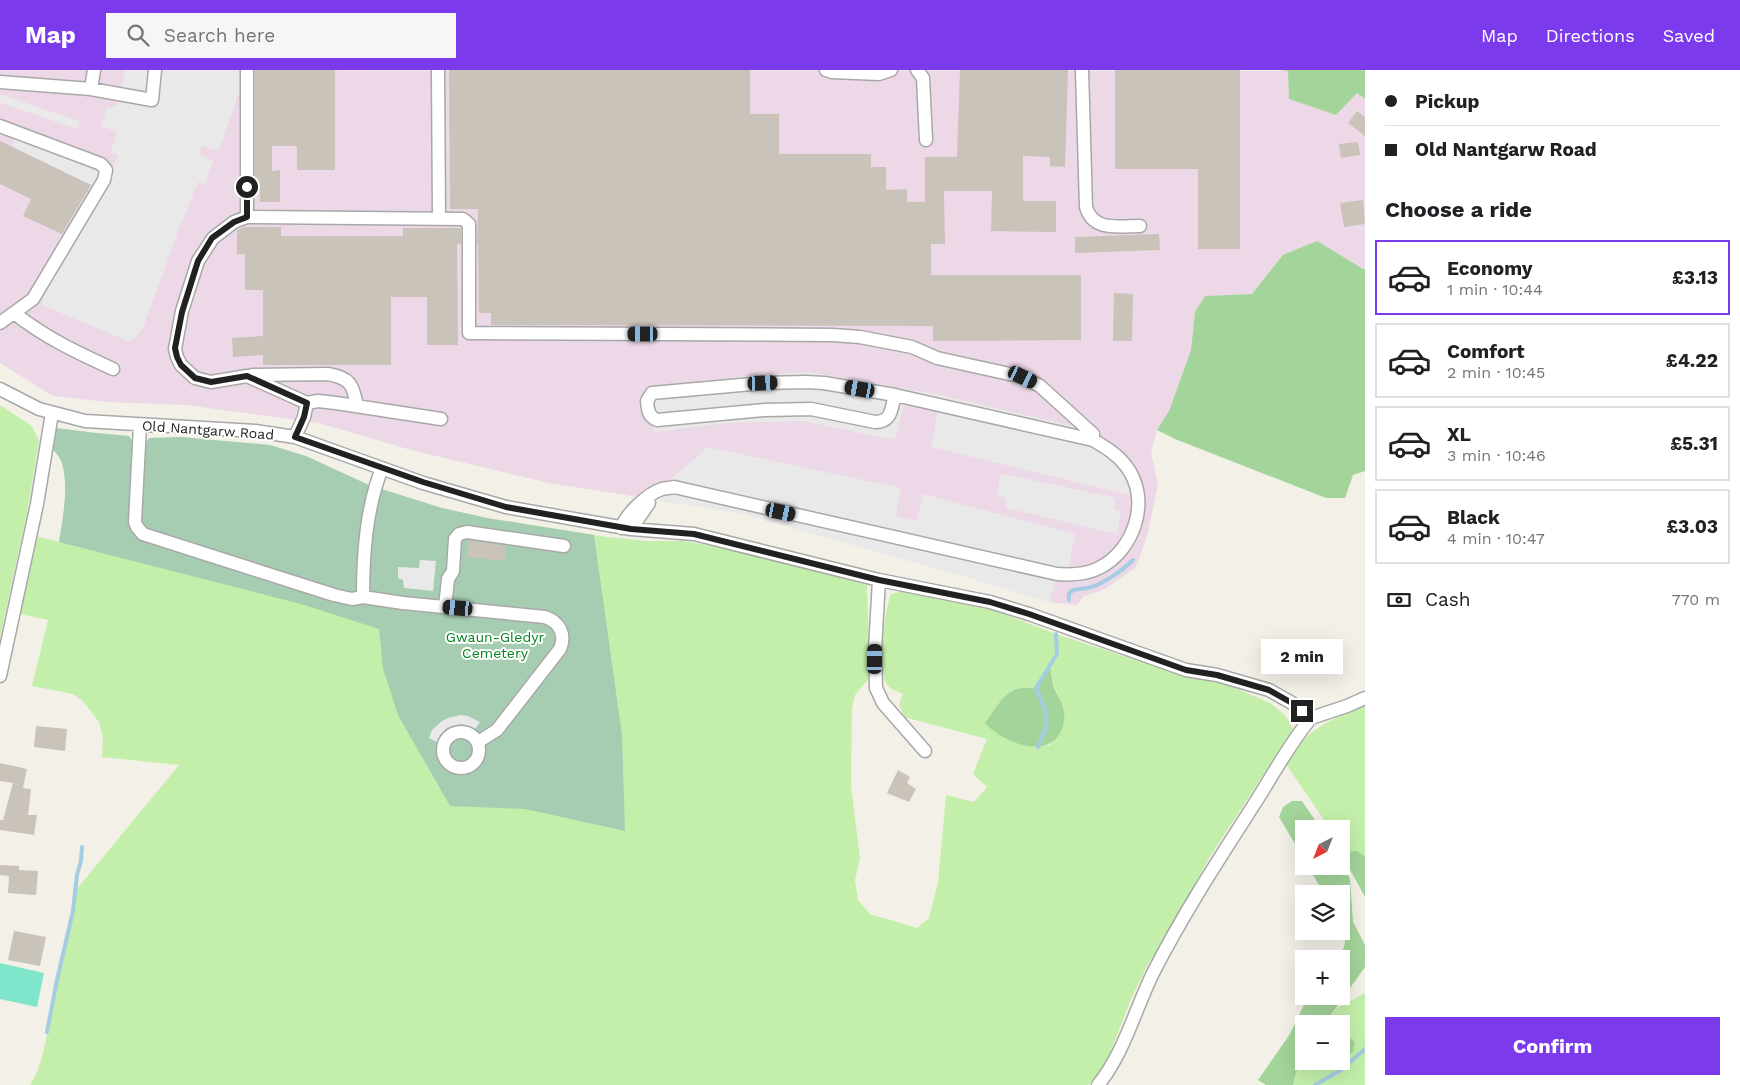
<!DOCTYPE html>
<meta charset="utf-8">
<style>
:root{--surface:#fff;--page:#f6f6f6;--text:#202124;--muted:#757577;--line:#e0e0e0;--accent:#7c3aed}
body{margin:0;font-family:"Work Sans",sans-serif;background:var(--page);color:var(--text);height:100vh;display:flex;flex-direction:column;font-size:19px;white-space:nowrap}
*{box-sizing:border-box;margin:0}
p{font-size:16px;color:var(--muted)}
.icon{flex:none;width:28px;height:28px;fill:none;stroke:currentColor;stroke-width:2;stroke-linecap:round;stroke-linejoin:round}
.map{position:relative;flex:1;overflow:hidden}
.drawer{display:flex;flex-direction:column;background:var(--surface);width:375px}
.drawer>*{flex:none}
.hud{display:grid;align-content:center;height:110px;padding:0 20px;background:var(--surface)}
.needle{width:32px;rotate:222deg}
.buttons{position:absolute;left:1295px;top:750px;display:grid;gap:10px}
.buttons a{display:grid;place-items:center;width:55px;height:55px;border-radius:0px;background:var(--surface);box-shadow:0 5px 20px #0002;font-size:25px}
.end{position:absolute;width:22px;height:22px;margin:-11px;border:6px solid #212121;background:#fff;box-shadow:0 0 0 2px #fff}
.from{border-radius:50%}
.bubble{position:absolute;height:35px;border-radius:0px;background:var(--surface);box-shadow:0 5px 20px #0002;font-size:16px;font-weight:700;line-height:35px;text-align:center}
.car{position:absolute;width:15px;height:30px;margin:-15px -8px;border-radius:6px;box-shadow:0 0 4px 1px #0007;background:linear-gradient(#222 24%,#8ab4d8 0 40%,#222 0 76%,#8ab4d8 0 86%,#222 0)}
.hud b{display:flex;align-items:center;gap:18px;height:48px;font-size:19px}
.hud b+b{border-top:1px solid var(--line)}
.hud i{width:12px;height:12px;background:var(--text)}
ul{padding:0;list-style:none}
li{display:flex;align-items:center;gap:15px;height:75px;margin:0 10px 8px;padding:0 10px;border:2px solid var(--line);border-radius:0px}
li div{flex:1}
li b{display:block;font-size:19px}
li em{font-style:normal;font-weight:700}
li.current{border-color:var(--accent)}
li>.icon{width:45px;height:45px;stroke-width:1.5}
h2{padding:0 20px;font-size:22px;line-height:60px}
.pay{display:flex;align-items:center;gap:12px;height:55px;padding:0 20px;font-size:19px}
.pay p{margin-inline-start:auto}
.primary-button{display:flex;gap:10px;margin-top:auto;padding:10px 20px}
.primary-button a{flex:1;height:58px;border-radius:0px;background:var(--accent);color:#fff;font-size:20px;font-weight:700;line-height:58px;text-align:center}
header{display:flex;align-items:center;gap:30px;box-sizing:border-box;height:70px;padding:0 25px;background:var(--accent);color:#fff}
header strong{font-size:24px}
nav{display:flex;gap:28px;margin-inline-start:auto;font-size:18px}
.search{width:350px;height:45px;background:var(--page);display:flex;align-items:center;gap:12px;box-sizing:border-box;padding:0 18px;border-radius:0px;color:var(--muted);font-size:19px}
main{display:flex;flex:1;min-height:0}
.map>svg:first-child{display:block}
</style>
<header>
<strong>Map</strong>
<div class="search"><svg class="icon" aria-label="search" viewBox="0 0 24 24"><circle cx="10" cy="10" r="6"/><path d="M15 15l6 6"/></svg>Search here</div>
<nav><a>Map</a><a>Directions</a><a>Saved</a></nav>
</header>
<main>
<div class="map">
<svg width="1365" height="1015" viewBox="0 0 1365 1015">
<rect width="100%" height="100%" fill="#f2f0e7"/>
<path fill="#ecd8e6" d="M0 0 1288 1 1289 29 1336 45 1357 23 1365 29V199L1283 185 1252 224 1205 226 1195 242 1191 280 1169 341 1157 360 1151 383 1158 414 1148 462 1140 487 1135 498 1105 519 1083 527 1077 535 1067 534 1049 532 960 505 741 443 549 413 411 380 319 353 187 335 107 332 53 326 0 293Z"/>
<path fill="#c4efaa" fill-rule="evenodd" d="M0 335 32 356 39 371 27 443 0 567Z
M56 358 96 363 129 366 133 372 374 536 414 672 450 736 505 463 442 438 487 448 607 467 647 471H683L733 480 867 515 870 607 855 625 852 638 851 715 860 788 855 810 858 830 870 844 917 858 929 848 938 813 946 725 974 732 987 717 973 704 987 669 904 647 899 634 903 624C899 622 892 620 889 617 875 604 885 540 891 524L901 522 940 527 990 539 1056 564 1175 603 1230 616 1270 633 1285 645 1293 659 1209 788 1180 844 1147 896 1131 929 1105 996 1088 1015H30C46 991 47 957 53 930 61 893 72 857 76 820L179 695 102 687 103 667 99 652 83 631 73 624 32 616 48 550 20 544 35 466 59 472C63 447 69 417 62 393 60 387 54 381 51 376ZM1050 596 1054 617 1064 639 1050 675C1018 680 1011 669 986 653 995 640 1001 624 1017 619 1022 617 1030 619 1036 618Z
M1365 635V786L1357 781 1346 782 1341 775V759H1330L1286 694C1307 657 1328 652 1365 635Z
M1365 923V1015H1293L1296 1003 1304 985V991H1341V989L1353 982 1355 972 1341 960V954H1333L1328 950 1337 938Z"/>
<path fill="#a3d499" d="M1280 0H1365V29L1357 23 1336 45 1289 29 1288 1Z
M1317 171 1363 199H1365V401L1353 405 1345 428H1326L1175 369 1157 360 1169 341 1191 280 1195 242 1205 226 1252 224 1283 185Z
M1050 595C1051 602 1052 611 1054 618 1059 629 1066 637 1064 650 1058 694 1005 675 985 653 995 641 1001 624 1017 619 1022 617 1030 619 1036 618Z
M1292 731H1302L1321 759H1304V789L1279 747 1283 737Z
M1357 781 1365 786V827L1348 796 1346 782Z
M1341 790 1350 809 1353 852 1365 875V897L1328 949 1333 954H1304V985L1296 1003 1293 1015H1266L1258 1010 1290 964 1308 926H1341V889H1339L1344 877 1346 865 1341 855V824H1324L1308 796H1341Z
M1341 960 1355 972 1353 982 1341 989Z"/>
<path fill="#a6cdb1" d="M56 358 96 363 129 366 133 372 145 374 149 368 181 367 270 375 306 386 369 415 442 438 487 448 594 465 622 665 625 761 525 739 450 736 398 645 383 599 379 559 301 534 59 472C63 447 69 417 62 393 60 387 54 381 51 376Z"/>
<path fill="#7fe6cb" d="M0 893 44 903 37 937 0 929Z"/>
<path fill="#e9e9e9" d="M123 0H241V16L219 81 202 76 199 85 213 90 205 114 198 112 180 156 143 258 130 272 42 235 45 220 107 115 118 85 111 82 117 62 101 56 107 38 117 35 125 2Z
M0 24 80 51 77 59 0 33Z
M17 64 99 102 92 116 12 76Z
M809 302 941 325 1085 359 1121 395 1128 410 1130 425 931 377 938 340 904 335 895 370 803 351 727 353 655 362 648 348 647 321 680 313 748 306Z
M708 377 901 418 896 446 917 451 923 424 1075 464 1069 495 1064 509 1057 508 1049 532 960 505 741 443 648 429Z
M1004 404 1116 428 1114 439 1121 442 1117 464 1005 438 1006 428 997 425 1000 406Z
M420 490 436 491 433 521 404 518 403 510 398 508V497L419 498Z
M461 645 468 646 480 652 475 659 462 654 447 658 440 665 437 672 429 668 432 660 442 651 448 648Z"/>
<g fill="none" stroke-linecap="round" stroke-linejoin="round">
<path stroke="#a4cde3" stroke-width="4" d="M1069 530V523C1076 517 1080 520 1088 518 1102 515 1123 500 1133 490
M1038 677 1047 654 1045 640 1036 618 1057 584 1056 564
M47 962 57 910 73 841 77 805 81 791 82 777
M1315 1015 1341 1000 1365 979"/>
</g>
<path fill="#cac3b9" d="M255 0H335V100H297V76H272V101L280 100V132H260V121H255Z
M449 0H750V44H779V84H871V97H886V120L907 119V132H925V87H957L960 0H1068L1065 97 1050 96V87L1023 86V131H1056V162L991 161 992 121H944L945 174H931V205H1081V270L933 271V256L491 255V243H479L478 174H477L478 139H450Z
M1115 0H1240V179H1198V99H1115Z
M1357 41 1365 47V66L1348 53Z
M0 71 91 115 62 164 23 146 31 129 0 114Z
M1358 72 1360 85 1341 88 1339 74Z
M1363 130 1365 154 1344 157 1340 133Z
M245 157H281V166H403V158H461V174H457L458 275H427V227H391V295H263V285L233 287 232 268 263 266V220H245V184H237V160Z
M1159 164 1160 180 1075 183V167Z
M1114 223 1133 224 1132 271H1113Z
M469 470 506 476 505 491 467 487Z
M36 656 67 659 65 681 34 677Z
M0 693 27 699 23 718 31 719 28 745H37L34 765 0 760V750H3L13 713 0 711Z
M898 700 910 707 907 713 916 719 909 732 887 723Z
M0 795 19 796V800L38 801 36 825 8 823 9 806 0 805Z
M14 861 46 867 40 896 8 890Z"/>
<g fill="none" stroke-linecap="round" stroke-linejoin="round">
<g stroke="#a8a8a8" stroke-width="15">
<path id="minor" d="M247 0V147
M438 0 439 148
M826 0 832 2 879 4 891 0
M917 0 923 8 926 70
M1082 0 1086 137C1093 162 1119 156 1140 156
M0 12 91 19 94 0
M91 19 152 30 155 0
M0 56 101 94 106 100 104 110 33 229 0 253
M14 243C46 268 76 282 113 299
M252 305 328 304C350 308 353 314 357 336
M0 319 39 339 85 351 255 361 295 367 423 413 506 437 631 459 694 464 879 510 990 532 1029 544 1186 600 1217 605 1269 620 1292 633 1311 648 1347 636 1365 628
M307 333 318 331 336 333 441 349
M140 355 135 452 137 457 143 464 334 525 352 529 363 527 403 533 545 547C560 552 566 565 560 579L497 660 478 672
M295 367 304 347 307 333 247 306 211 312 195 308 181 295 177 287 175 279 182 241 198 191 213 168 234 152 247 147 463 149 469 154V263L833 265 860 267 912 277 937 288 1023 307 1040 316 1093 364V370
M621 458C627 443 647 424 662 419 666 418 671 418 674 417L1057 504C1071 505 1086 505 1099 498 1134 481 1152 429 1126 396 1117 384 1105 377 1093 370L895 325C891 339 892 352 875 352L811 339 765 340 657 350C648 346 648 340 647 331L652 323 763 313 806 312 824 313 895 325
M631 459 649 433
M879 510 875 579 876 618 883 633 925 681
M363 527C363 484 366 439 382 398
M445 537 448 509 453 501 455 469 459 464 467 462 564 476
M0 606 37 434 52 343
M443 680a18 18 0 1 1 36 0a18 18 0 1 1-36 0Z
M1098 1015C1124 983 1135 940 1153 903 1183 844 1219 789 1255 733 1273 705 1289 674 1311 648"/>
</g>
<use href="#minor" stroke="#fff" stroke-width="12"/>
</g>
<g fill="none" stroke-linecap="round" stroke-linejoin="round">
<path stroke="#212121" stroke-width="6" d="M247 117V147L234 152 212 168 198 191 182 242 175 278 177 287 181 295 195 308 211 312 247 306 307 333 304 347 295 367 423 412 506 437 631 459 694 464 879 510 990 532 1029 544 1186 600 1217 605 1269 620 1292 633 1302 641"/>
</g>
<g text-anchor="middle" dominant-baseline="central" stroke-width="4" stroke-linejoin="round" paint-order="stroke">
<g font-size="14" fill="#212121" stroke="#fff">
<text transform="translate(208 360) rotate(4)">Old Nantgarw Road</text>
</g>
<g font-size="14" fill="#04851d" stroke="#fff">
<text x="495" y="567">Gwaun-Gledyr<tspan x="495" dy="16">Cemetery</tspan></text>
</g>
</g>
</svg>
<div class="buttons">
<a><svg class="needle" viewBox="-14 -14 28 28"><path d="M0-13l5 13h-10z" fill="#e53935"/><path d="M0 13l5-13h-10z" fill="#757577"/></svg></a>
<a><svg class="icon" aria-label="layers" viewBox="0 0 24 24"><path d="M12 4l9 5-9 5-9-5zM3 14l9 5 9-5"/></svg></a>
<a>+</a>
<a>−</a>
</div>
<i class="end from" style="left:247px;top:117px"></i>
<i class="end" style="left:1302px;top:641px"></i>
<div class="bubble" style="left:1261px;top:569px;width:82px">2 min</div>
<i class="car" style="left:643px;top:264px;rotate:270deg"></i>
<i class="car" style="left:1023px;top:307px;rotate:116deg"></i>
<i class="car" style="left:763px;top:313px;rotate:88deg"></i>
<i class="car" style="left:860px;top:319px;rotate:280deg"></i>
<i class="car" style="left:781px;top:442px;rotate:102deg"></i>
<i class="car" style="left:458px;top:538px;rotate:275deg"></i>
<i class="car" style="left:875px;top:589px;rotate:1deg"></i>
</div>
<section class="drawer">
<div class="hud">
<b><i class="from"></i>Pickup</b>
<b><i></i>Old Nantgarw Road</b>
</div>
<h2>Choose a ride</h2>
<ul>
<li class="current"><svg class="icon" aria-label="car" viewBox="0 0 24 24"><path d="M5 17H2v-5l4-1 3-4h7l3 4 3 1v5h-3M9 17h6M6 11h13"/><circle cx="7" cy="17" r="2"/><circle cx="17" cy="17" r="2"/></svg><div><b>Economy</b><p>1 min · 10:44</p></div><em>£3.13</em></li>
<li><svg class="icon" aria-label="car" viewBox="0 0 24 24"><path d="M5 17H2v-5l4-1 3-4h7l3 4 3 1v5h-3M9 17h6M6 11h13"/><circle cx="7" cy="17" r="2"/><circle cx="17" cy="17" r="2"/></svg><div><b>Comfort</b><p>2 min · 10:45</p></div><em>£4.22</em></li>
<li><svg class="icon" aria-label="car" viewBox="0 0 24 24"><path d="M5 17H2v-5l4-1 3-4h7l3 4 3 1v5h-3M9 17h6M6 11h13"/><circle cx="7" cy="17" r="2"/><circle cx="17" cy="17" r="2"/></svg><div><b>XL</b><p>3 min · 10:46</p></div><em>£5.31</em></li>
<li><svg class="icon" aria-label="car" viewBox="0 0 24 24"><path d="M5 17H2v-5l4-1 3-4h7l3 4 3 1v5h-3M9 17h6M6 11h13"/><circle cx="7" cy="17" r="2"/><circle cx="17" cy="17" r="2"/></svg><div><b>Black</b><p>4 min · 10:47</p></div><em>£3.03</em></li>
</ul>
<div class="pay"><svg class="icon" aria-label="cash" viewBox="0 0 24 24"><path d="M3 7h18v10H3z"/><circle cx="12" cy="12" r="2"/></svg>Cash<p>770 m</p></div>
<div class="primary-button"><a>Confirm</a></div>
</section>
</main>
